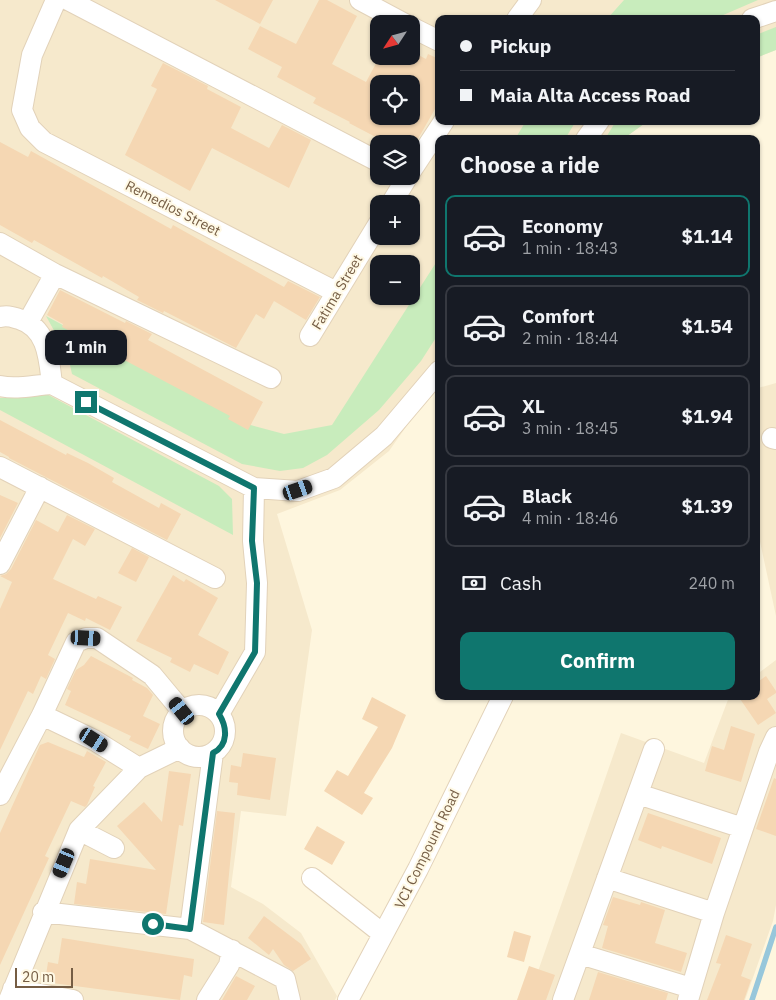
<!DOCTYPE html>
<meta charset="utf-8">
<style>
:root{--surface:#171b24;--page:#242831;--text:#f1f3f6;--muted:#9ea1a6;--line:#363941;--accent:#0f766e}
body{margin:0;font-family:"IBM Plex Sans",sans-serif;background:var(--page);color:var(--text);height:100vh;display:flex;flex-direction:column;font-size:19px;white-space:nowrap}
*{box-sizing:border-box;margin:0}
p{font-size:16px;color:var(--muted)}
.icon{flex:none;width:28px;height:28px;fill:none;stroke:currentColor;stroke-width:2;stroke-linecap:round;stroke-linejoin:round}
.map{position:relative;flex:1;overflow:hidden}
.details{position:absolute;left:435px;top:135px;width:325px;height:565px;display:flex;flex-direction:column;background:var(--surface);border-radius:10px;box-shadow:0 1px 4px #0004}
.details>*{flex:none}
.guide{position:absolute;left:435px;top:15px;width:325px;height:110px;border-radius:10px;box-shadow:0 1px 4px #0004;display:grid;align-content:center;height:110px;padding:0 25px;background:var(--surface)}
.needle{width:32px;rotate:234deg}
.buttons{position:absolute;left:370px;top:15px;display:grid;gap:10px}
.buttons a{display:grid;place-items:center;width:50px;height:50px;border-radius:10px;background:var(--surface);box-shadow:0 1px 4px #0004;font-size:25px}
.scale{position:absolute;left:15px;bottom:12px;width:58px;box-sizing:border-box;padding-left:5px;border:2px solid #755d44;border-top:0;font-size:14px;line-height:18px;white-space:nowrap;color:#755d44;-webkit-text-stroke:4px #fff9e5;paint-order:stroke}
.end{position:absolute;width:22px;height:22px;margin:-11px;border:6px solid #0f766e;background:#fff;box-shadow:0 0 0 2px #fff}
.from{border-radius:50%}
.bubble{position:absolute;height:35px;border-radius:10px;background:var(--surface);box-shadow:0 1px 4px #0004;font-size:16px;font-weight:800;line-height:35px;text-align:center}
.car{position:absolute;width:15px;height:30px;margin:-15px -8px;border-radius:6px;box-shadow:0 0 4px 1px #0007;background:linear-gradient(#222 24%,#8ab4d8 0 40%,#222 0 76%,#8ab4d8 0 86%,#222 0)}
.guide b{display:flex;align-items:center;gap:18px;height:48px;font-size:19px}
.guide b+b{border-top:1px solid var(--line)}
.guide i{width:12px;height:12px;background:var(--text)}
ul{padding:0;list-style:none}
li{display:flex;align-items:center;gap:15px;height:82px;margin:0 10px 8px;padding:0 15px;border:2px solid var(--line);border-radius:10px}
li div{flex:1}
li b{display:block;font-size:19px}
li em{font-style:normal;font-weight:800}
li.current{border-color:var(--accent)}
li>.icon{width:45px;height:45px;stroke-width:1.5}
h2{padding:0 25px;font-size:22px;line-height:60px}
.pay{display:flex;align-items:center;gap:12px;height:55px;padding:0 25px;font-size:19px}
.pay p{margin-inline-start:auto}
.primary-button{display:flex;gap:10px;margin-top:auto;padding:10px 25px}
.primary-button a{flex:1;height:58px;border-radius:10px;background:var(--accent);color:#fff;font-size:20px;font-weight:800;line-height:58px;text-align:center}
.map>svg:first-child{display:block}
</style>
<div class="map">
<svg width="776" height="1000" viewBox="0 0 776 1000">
<rect width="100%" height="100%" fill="#fef6de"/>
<path fill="#f6e9cc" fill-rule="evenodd" d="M0 0H776V50L756 58V19H439V121H648L623 139H439V380L389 451 340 490 277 514 312 630 286 816 241 811 231 887 263 904 301 933 337 996 335 1000H0ZM379 24H411V56H379ZM379 84H411V116H379ZM379 144H411V176H379ZM379 204H411V236H379ZM379 264H411V296H379Z
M776 383V616L756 523V399L758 388Z
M776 660V905L773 921 745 1000H528L621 733 704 763 729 697 756 696V675Z"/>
<path fill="#c8ecbc" d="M624 0H758L714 19H607Z
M776 27V50L756 58V35Z
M526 121H576L565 139H515Z
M616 121H648L623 139H605Z
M439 258V333L421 361 379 410 327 455 303 468 280 471 242 464 72 374 68 356 46 316 247 424 284 434 332 425Z
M41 391 219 486 232 499 233 535 0 410V398H17Z"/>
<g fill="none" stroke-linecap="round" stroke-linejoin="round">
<path stroke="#97c7db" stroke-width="5.5" d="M752 1000 776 927"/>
</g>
<path fill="#f5d7b3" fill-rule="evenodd" d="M215 0H273L260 24Z
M319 0H327L357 16 332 64 366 82 380 56H411V51L426 59 428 54 439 59V102L415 144H389L349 123 350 122 313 103 316 98 277 77 282 67 248 49 260 26 296 44ZM379 84H411V116H379Z
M163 63 208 86 207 89 241 107 231 128 269 148 282 125 311 140 289 188 212 148 190 191 125 155 157 89 151 86Z
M0 142 28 157 31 151 171 229 173 225 284 287 288 281 320 297 306 320 274 301 264 319 256 314 236 348 164 311 163 313 137 300 139 297 103 276 102 278 34 240 32 243 0 225Z
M60 290 125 323 126 321 152 334 148 340 263 402 248 430 228 419 230 416 62 327 63 324 47 315Z
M0 420 66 455 67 453 88 463 114 478 112 482 159 508 161 503 181 514 167 540 9 458V457L0 452Z
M0 495 18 503 0 538Z
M67 515 95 529 85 546 73 539 53 579 96 599 98 596 122 607 110 630 86 618 85 621 68 613 48 655 55 659 46 679 41 676 33 694 28 691 0 750V609L12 582 0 576 6 574 11 569 36 520 58 532Z
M132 548 149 557 136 582 118 573Z
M173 575 184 582 186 579 218 598 198 635 229 652 218 675 194 664 190 672 170 662 172 658 136 641Z
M91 656 133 678 132 680 147 688 153 695 143 716 160 724 148 749 129 740 131 736 65 705 71 691 67 689 76 670 84 665Z
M766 676 776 691V693L767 699 776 713 758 725 738 696H756V683Z
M372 697 406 715 392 748 364 793 373 798 362 815 324 791 337 770 348 776 378 727 362 719Z
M731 726 755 734 741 782 705 771 712 746 724 750Z
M48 742 84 757 87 751 106 762 93 786 95 787 87 805 85 807 71 801 45 856 49 858 0 965V833L40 745Z
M243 753 276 758 270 800 237 795 238 783 229 782 231 765 241 767Z
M169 771 191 774 183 826 179 825 166 914 74 904 77 882 86 884 90 859 156 870 117 826 144 802 162 822Z
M774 778 776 779V836L756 829Z
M217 811 235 813 224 925 203 922Z
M648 813 721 838 712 864 662 846 661 849 638 840Z
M317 826 345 842 332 865 304 849Z
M613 897 640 905 641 902 665 910 655 943 687 953 681 972 602 948 608 926 603 925Z
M264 916 301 944 311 959 293 971 284 965 273 949 269 955 248 938Z
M514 931 531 936 524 962 507 957Z
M726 935 752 944 741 976 751 980 744 1000H707L721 964 716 963Z
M62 938 194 959 192 977 184 975 180 1000 45 982 48 962 58 964Z
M529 966 555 975 546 1000H517Z
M598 972 668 993 666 1000H589Z
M236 976 255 986 247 1000H222Z"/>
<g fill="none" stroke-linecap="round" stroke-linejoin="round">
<g stroke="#e2d2b9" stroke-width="22">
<path id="minor" d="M56 0 32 55 22 110 30 128 44 142 336 292
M68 0 379 162
M360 0 405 24
M517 19 531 0
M752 19 776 11
M411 27 439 41
M586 139 599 121
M411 171 444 121
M391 204 408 176
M0 243 55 274 271 378
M0 317C8 315 12 317 19 319 48 328 49 359 52 384
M28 322 55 274
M310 336 379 223
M0 386C17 390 34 385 52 384L254 488 298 491 334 478 384 436 439 371
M772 438 776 439
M0 467 215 578
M0 564 40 487
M173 731a26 26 0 1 1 52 0a26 26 0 1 1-52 0Z
M219 714 255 652 257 583 253 541 254 488
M42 715 94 740 139 768
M638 794 743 828
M0 795 42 715 76 642 86 638H97L152 675 182 711
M79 830 114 848
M312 878 383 934
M607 878 714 913
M43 912 190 929 285 979 290 1000
M190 929 213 753
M580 954 691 988
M13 989 73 1000
M9 1000 79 830 139 768 180 748
M207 1000 229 965 232 950
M348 1000 418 869 503 696
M563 1000 654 749
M688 1000 714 913 769 752 776 737"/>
</g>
<use href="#minor" stroke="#fff" stroke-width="20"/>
</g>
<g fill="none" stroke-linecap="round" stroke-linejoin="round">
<path stroke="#0f766e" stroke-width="6" d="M86 402 254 488 252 541 257 583 255 652 219 714C227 727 229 745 213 753L190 929 153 924"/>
</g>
<g text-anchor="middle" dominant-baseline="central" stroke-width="4" stroke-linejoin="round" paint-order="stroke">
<g font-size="14" fill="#755d44" stroke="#fff9e5">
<text transform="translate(173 208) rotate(27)">Remedios Street</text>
<text transform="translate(337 292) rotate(-59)">Fatima Street</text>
<text transform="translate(427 849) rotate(-64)">VCI Compound Road</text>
</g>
</g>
</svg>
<div class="buttons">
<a><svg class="needle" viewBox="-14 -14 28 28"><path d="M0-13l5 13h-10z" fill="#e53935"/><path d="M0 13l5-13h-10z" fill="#9ea1a6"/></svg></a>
<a><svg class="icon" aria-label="locate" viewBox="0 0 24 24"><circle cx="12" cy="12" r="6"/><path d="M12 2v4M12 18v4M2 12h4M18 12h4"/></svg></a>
<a><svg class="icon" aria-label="layers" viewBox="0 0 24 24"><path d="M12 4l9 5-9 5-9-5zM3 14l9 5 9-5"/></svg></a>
<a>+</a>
<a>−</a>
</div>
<div class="scale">20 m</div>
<i class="end from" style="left:153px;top:924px"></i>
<i class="end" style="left:86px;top:402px"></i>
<div class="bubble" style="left:45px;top:330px;width:82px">1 min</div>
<i class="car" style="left:298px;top:490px;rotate:71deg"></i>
<i class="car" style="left:86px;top:638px;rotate:93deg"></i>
<i class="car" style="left:182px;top:711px;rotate:321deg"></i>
<i class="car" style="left:94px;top:740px;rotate:123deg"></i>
<i class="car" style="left:64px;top:863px;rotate:203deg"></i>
<div class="guide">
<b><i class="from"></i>Pickup</b>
<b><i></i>Maia Alta Access Road</b>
</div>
<section class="details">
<h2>Choose a ride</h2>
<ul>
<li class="current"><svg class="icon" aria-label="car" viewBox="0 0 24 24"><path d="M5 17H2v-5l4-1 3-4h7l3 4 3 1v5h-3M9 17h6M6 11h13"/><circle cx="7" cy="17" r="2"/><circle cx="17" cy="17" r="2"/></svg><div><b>Economy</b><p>1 min · 18:43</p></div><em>$1.14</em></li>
<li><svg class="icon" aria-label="car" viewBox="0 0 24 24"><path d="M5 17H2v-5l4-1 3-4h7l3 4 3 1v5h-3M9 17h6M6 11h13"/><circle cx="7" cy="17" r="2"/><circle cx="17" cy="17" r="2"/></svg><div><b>Comfort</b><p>2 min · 18:44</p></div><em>$1.54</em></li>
<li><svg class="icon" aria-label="car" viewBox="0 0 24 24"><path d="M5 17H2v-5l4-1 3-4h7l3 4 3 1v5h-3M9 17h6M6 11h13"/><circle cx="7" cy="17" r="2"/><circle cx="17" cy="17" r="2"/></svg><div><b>XL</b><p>3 min · 18:45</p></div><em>$1.94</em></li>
<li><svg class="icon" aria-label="car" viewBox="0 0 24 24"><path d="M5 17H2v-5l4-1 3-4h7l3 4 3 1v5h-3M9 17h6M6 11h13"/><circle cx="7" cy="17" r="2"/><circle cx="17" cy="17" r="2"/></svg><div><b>Black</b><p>4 min · 18:46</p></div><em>$1.39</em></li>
</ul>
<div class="pay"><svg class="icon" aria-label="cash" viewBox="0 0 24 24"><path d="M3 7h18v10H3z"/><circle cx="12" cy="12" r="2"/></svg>Cash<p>240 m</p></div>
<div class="primary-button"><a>Confirm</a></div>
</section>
</div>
